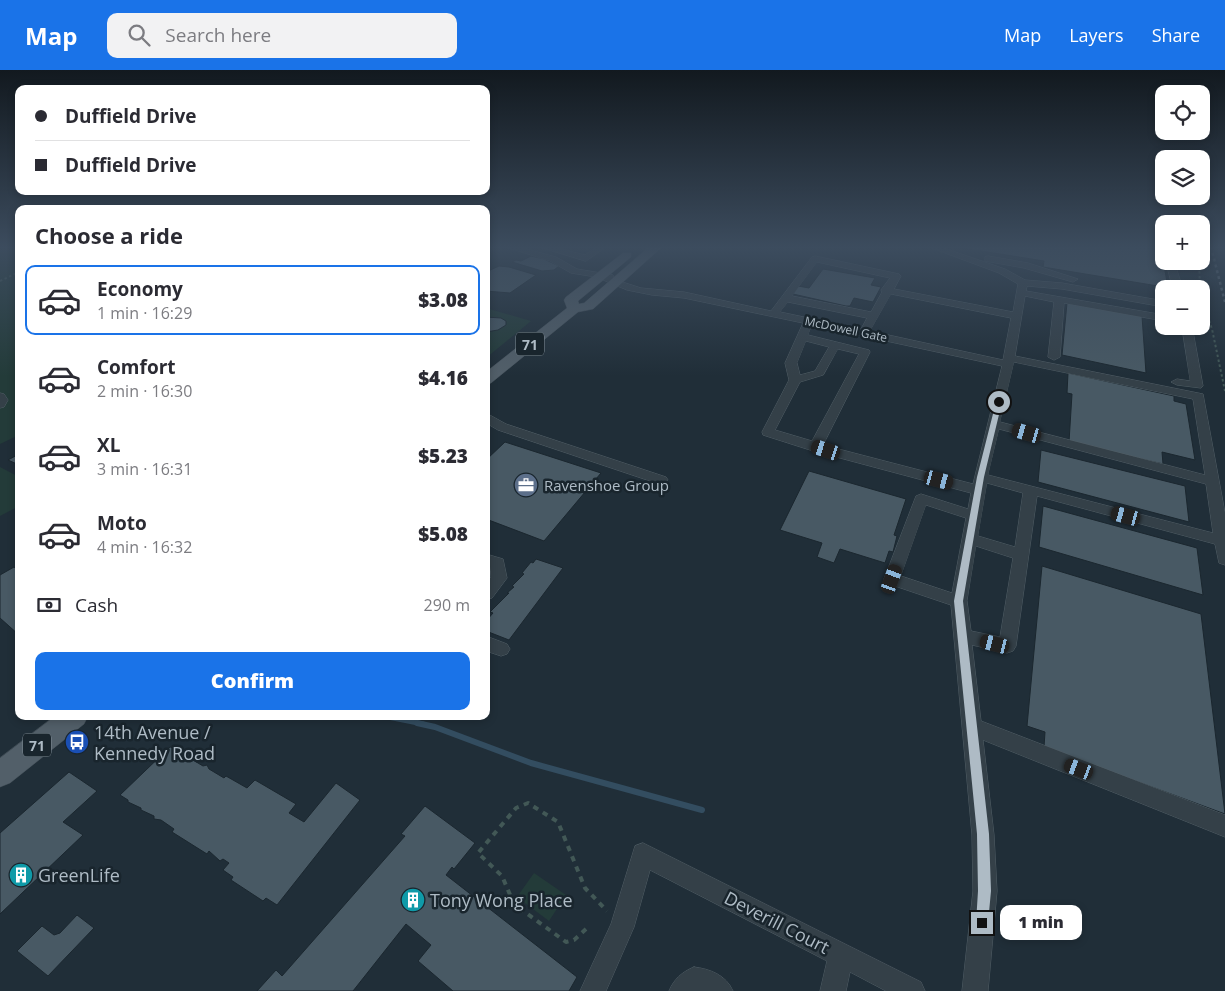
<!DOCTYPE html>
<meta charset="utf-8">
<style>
:root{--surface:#fff;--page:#f2f2f3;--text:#2b2b33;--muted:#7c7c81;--line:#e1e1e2;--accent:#1a73e8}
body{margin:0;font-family:"Open Sans",sans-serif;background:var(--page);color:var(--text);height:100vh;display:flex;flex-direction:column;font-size:19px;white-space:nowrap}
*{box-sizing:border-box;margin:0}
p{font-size:16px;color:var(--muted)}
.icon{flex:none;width:28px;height:28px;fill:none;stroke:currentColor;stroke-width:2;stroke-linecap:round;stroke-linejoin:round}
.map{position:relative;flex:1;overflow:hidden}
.drawer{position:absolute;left:15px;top:135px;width:475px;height:515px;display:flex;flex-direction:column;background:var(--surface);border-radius:10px;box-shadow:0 2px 8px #0003}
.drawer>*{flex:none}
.top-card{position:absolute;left:15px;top:15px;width:475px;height:110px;border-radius:10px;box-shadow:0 2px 8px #0003;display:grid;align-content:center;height:110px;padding:0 20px;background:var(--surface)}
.tools{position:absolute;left:1155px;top:15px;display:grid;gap:10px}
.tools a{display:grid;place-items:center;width:55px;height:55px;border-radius:10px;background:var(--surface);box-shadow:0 2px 8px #0003;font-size:25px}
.end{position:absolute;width:22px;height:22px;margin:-11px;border:6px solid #aebbc5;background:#111;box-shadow:0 0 0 2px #111}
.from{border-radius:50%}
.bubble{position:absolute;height:35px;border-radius:10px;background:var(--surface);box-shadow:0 2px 8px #0003;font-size:16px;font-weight:800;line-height:35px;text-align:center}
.car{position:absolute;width:15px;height:30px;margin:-15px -8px;border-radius:6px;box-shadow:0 0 4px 1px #0007;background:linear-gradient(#222 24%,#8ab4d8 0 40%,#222 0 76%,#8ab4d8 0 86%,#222 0)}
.top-card b{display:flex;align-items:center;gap:18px;height:48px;font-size:19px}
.top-card b+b{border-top:1px solid var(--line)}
.top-card i{width:12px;height:12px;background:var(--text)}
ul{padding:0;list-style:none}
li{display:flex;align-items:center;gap:15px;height:70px;margin:0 10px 8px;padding:0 10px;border:2px solid transparent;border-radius:10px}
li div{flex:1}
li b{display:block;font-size:19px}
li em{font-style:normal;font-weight:800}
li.on{border-color:var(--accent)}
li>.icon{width:45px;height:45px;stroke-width:1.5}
h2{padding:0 20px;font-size:22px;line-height:60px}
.pay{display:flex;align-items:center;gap:12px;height:55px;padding:0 20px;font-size:19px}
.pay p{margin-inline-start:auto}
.button{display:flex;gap:10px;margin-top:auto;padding:10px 20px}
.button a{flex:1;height:58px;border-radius:10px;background:var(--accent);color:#fff;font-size:20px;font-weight:800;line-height:58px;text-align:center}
header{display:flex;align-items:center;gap:30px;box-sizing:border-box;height:70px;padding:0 25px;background:var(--accent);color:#fff}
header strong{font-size:24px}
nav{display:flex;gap:28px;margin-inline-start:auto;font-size:18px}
.search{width:350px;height:45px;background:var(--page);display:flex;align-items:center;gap:12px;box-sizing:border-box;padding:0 18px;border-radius:10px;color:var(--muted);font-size:19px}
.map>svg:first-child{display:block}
</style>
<header>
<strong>Map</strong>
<div class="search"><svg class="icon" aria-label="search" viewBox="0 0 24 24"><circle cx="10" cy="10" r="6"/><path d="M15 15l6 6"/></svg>Search here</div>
<nav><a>Map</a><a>Layers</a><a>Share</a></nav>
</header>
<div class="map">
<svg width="1225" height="921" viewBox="0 0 1225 921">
<rect width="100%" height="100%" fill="#202e38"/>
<path fill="#233b39" d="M0 177H19V365L0 374Z
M486 238 531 251 486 288Z
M0 397 19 407V436L0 446Z
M534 803 566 825 549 851 517 827Z"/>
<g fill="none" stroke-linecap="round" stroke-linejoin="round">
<path stroke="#334d60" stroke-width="5" d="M383 646 423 654"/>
<path stroke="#334d60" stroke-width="6" d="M417 653 435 657 531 693 702 740"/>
</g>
<path fill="#485964" stroke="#1b272f" d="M956 177 1161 178 1167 212 1163 211 1164 217 1043 197 1044 191Z
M531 186 544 189 559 196 554 200 542 201 512 192 516 190 521 191Z
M499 196 509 197 536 205 510 223 486 221V202Z
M823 199 875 208 871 215 881 217 873 232 854 228 850 236H846L793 224 798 216 809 218Z
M1067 233 1142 246 1146 303 1062 285Z
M486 247 501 248 506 251V255L498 260 486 262Z
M1068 303 1174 326V331L1186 334 1195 390 1162 382 1163 394 1069 372 1072 324 1067 323Z
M505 372 601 403 544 471 486 449V390Z
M1041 380 1185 416 1189 452 1038 412Z
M19 384V395L8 390Z
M809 401 906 429 894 465 897 466 893 482 889 481 885 493 840 479 834 493 817 487 822 473 780 460Z
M1043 436 1197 478 1203 525 1039 477Z
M536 489 563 498 509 570 486 561V551L493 543 490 542 509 523H507L514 517 512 516 524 504 522 503 531 492 533 493Z
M1042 496 1201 544 1225 744 1044 677 1045 662 1027 656Z
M14 497 19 501V565L0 548V505Z
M170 677 181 680 183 684 203 696 207 695 209 699 224 708 226 706 247 718 255 710 296 734 289 743 304 752 336 713 360 730 277 835 266 828 263 831 231 810 233 807 223 800 229 793 223 789 220 791 209 781 207 784 172 762 174 759 161 750 154 749V746L141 740V738L128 732V730L120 725Z
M69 702 97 721 63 752 83 765 0 844V763Z
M425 736 475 773 454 799 452 797 446 805 577 907 569 921H453L418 891 431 875 406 854 353 921H257L276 900 282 906 405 766 401 764Z
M77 845 94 858 48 906 17 881 42 856 54 865 60 863Z"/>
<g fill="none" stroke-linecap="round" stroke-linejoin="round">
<g stroke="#515e66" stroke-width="1">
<path id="minor" d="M506 177H519L556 187 577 199 613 205V209L641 218 684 222 771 241 812 187 815 186 899 204 901 206 894 219 1013 242 1018 214 999 203 929 177H941L1005 199 1025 210 1062 213 1164 231V237L1062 219 1027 216 1026 221 1164 245V251L1064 233 1060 287 1054 290 1048 287 1054 232 1025 226 1015 286 1203 324 1225 443V495L1219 493 1215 474 1037 426 1016 576 1013 581 1007 583 972 575 981 651 1225 745V767L983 670 994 765 997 821 988 921H962L973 821 972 765 951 535 886 513 884 509 916 426 921 424 968 439 971 423 810 380 763 365 762 362 789 310 785 293 803 253 684 228 652 225 627 220 596 207 571 203 550 191ZM817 192 890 208 881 220 882 222 871 242 792 226ZM891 224 1011 248 1003 290 870 261ZM788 232 867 248 861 259 780 242ZM812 255 1002 296 973 414 823 375 870 282 869 280 808 265ZM806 271 829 277 815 301 800 305 797 293ZM838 279 859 284 812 371 775 360 800 312 823 305ZM1014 292 1193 329 1205 405 1000 352ZM999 359 1206 414 1213 463 988 405ZM987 413 1023 423 1015 477 978 466ZM926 435 966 448 952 523 901 506ZM976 476 1013 488 1000 567 971 561 967 531Z
M540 177H553L585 185 597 177H606L586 191Z
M988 186 1028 193 1078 209 1073 212 1024 198 985 191V187Z
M1166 191H1174L1183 219H1173Z
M1182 256H1192L1203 316 1201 318 1177 315 1171 312 1177 309 1190 311Z
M0 323 4 324 8 330 4 337 0 338Z
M486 343 506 354 666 407 668 410 661 414 656 413 498 360 486 353Z
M486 484 503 489 507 508 492 528 486 530V512L491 507 490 496 486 495Z
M486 566 507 574 510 579 507 584 501 586 486 581Z
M643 773 921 912 925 921H886L850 902 846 921H820L827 891 650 800 634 857 606 921H580L611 854 635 776Z
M694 897C710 899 726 905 733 921H669C674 909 682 902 694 897Z"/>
</g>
<g stroke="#3d4952" stroke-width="1">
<path id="major" d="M649 177H662L593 239 578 242 491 313 486 315V302L567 238 564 230 566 227 623 183H631V187L578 231 579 234 584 233Z
M55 646H88L84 654 10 713 0 717V688Z"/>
</g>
<path stroke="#425856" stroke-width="2" stroke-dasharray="2.5 2.5" stroke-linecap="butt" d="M1199 191 1200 219
M0 211 19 202
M1201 227 1212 259 1225 321"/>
<path stroke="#425856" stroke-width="4" stroke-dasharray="5.5 5.5" stroke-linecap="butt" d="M586 859 574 870 566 872 514 834 502 806 478 783 516 738 528 733 558 752 585 818 607 841"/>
<use href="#minor" fill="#344048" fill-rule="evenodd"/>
<use href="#major" fill="#525f69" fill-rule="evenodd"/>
<path stroke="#566570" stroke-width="2.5" stroke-dasharray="3 3" stroke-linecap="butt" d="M1211 177 1225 232"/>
</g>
<linearGradient id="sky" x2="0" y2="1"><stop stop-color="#12191f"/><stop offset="0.58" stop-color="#3c4c5e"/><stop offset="1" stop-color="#3c4c5e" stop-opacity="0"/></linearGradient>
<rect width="1225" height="306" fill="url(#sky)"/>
<path fill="#aebbc5" d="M999 330 1002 332 984 407 963 531 989 764 991 821 988 853 987 857 982 859 977 857 976 853 978 821 977 764 954 531 977 407 996 332Z"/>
<defs>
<g id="office-disc" transform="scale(1.25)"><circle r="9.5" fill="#5c6f8a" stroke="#19252d"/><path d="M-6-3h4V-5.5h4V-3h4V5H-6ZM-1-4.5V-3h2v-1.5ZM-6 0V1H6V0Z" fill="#fff"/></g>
<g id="bus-disc" transform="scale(1.25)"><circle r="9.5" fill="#1a4fb4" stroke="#19252d"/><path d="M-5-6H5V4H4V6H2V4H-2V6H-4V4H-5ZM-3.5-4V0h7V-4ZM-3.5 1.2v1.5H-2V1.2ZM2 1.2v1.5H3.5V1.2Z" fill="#fff"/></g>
<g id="building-disc" transform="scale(1.25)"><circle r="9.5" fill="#0f9aa8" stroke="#19252d"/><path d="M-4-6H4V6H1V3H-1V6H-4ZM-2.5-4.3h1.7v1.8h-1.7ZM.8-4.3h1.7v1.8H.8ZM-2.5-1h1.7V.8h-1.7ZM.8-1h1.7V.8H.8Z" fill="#fff"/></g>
</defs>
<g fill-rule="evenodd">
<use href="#office-disc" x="526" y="415"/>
<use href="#bus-disc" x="77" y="672"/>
<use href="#building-disc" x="21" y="805"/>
<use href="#building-disc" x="413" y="830"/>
</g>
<g text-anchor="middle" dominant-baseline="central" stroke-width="5" stroke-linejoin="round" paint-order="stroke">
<g font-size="12" fill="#aebbc5" stroke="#19252d">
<text transform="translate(846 259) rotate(12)">McDowell Gate</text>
</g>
<g fill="#19252d" stroke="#818e97" stroke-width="1">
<rect x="516" y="262.5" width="28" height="23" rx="4"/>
<rect x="23" y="663.5" width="28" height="23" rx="4"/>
</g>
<g font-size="14" font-weight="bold" fill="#aebbc5">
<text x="530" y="274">71</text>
<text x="37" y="675">71</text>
</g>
<g font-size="15" fill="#aebbc5" stroke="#19252d" text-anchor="start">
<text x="544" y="415">Ravenshoe Group</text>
</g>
<g font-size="18" fill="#aebbc5" stroke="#19252d" text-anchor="start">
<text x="94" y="662">14th Avenue /<tspan x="94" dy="21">Kennedy Road</tspan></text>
<text x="38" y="805">GreenLife</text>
<text x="430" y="830">Tony Wong Place</text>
</g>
<g font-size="18" fill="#aebbc5" stroke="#19252d">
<text transform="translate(777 852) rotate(27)">Deverill Court</text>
</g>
</g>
</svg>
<div class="tools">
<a><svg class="icon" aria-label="locate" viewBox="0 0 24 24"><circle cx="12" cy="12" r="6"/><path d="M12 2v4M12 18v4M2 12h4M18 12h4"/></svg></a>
<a><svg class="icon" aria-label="layers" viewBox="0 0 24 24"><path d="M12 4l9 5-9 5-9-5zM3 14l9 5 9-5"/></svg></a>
<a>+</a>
<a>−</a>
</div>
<i class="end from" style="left:999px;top:332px"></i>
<i class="end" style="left:982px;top:853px"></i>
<div class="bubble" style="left:1000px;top:835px;width:82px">1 min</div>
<i class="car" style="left:1027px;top:363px;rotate:286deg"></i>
<i class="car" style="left:826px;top:380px;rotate:288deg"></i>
<i class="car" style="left:939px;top:410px;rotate:105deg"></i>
<i class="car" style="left:1126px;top:446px;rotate:285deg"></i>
<i class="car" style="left:892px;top:509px;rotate:20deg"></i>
<i class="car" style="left:995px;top:574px;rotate:284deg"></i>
<i class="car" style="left:1079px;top:699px;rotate:291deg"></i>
<div class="top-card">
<b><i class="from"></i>Duffield Drive</b>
<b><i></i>Duffield Drive</b>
</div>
<section class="drawer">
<h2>Choose a ride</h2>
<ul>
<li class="on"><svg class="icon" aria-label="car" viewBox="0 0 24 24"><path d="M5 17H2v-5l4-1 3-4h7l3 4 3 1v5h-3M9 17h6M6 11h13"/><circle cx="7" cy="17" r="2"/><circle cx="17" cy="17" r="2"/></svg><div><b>Economy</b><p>1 min · 16:29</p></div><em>$3.08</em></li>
<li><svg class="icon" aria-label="car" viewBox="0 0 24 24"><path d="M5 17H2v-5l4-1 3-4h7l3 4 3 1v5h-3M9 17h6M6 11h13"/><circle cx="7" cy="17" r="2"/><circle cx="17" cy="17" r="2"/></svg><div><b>Comfort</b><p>2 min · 16:30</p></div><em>$4.16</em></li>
<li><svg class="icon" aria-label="car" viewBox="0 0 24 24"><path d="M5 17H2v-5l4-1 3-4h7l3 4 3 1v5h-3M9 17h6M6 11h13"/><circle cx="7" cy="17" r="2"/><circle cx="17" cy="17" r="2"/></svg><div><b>XL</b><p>3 min · 16:31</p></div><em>$5.23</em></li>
<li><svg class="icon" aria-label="car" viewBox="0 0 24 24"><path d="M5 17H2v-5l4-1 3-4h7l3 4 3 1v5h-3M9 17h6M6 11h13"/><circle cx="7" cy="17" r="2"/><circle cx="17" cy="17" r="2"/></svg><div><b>Moto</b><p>4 min · 16:32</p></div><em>$5.08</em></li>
</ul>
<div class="pay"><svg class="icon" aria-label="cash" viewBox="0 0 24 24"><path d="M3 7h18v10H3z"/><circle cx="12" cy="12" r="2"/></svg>Cash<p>290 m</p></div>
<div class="button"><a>Confirm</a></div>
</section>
</div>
